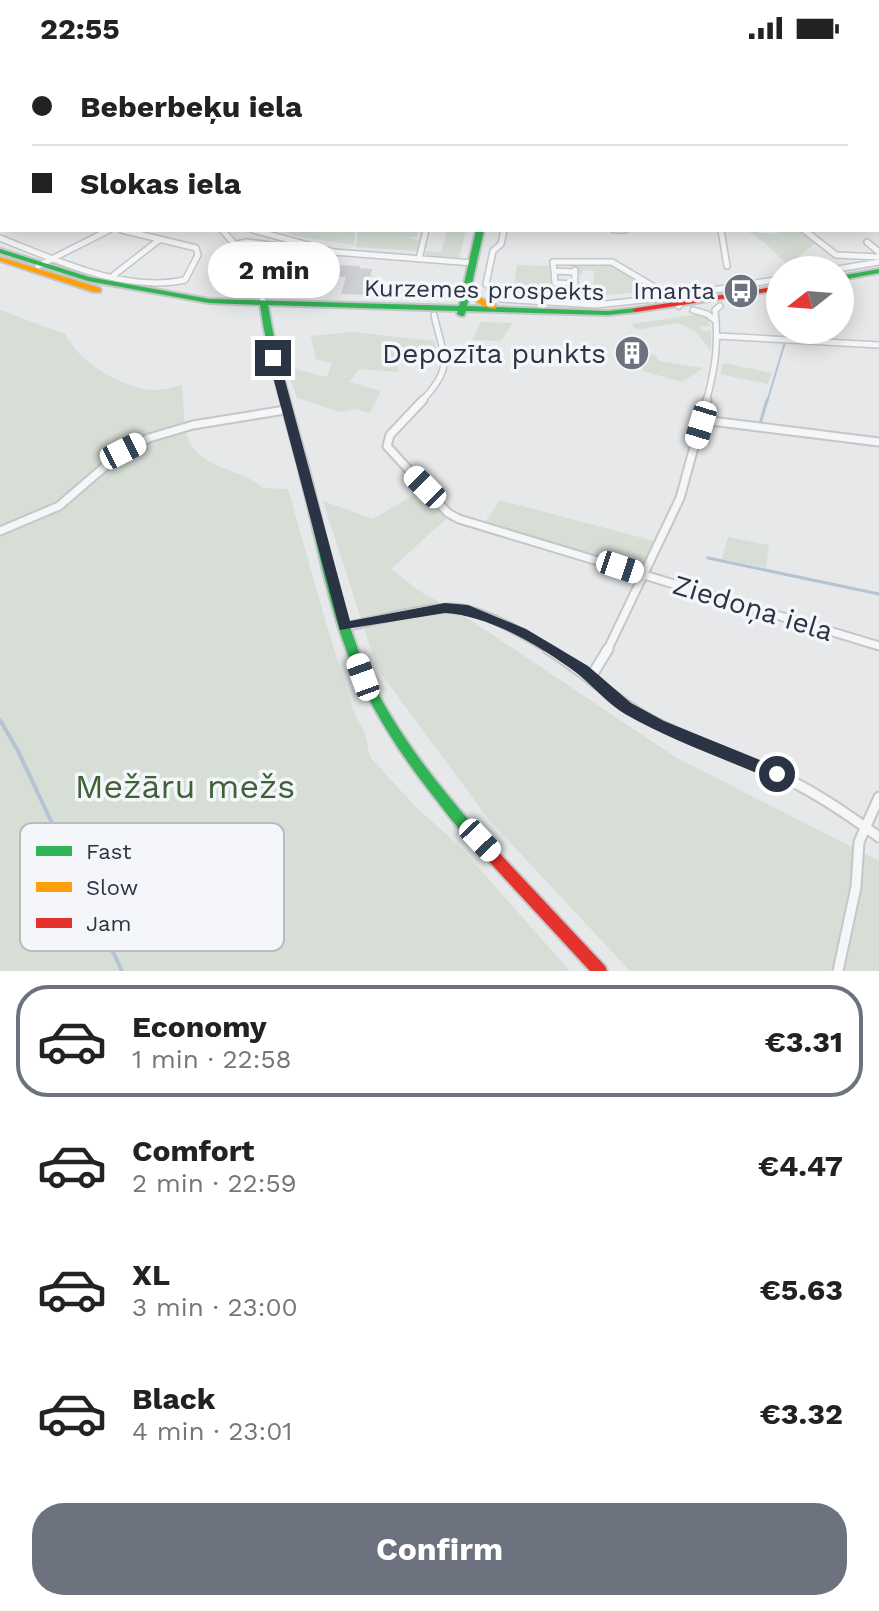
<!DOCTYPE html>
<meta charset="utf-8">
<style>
:root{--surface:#fff;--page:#f2f2f2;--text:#222;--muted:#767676;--line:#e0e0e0;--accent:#6c737f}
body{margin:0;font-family:"Work Sans",sans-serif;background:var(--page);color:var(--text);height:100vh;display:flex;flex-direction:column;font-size:30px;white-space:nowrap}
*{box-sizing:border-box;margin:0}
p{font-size:26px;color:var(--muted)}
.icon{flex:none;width:44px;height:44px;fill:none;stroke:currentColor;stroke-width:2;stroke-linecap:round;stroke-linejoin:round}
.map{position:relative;height:915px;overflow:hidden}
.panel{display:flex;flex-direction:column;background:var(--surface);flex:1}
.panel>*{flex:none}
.guide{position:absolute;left:0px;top:0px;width:880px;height:176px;box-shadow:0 4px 20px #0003;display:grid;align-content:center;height:176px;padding:0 32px;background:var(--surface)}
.needle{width:52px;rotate:253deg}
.tools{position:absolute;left:766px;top:200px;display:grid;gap:16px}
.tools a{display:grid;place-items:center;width:88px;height:88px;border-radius:50%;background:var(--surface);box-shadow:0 4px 20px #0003;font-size:40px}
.end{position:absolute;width:36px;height:36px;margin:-18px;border:10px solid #2b3445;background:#fff;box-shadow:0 0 0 4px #fff}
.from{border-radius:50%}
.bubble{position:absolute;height:56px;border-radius:28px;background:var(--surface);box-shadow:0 4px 20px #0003;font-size:26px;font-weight:700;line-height:56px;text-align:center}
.car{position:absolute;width:24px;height:48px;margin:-24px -12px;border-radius:10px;box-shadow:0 0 6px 2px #0007;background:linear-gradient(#fff 24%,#345 0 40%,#fff 0 76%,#345 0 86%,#fff 0)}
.guide b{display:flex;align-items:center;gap:28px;height:76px;font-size:30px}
.guide b+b{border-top:2px solid var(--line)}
.guide i{width:20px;height:20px;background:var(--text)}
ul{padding:14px 0 0;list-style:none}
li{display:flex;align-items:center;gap:24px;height:112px;margin:0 16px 12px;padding:0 16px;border:4px solid transparent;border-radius:32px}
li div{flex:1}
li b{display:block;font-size:30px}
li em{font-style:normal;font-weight:700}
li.on{border-color:var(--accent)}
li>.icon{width:72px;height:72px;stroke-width:1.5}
.action{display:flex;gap:16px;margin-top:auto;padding:16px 32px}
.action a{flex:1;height:92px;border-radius:32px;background:var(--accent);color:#fff;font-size:32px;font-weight:700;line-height:92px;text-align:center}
.status{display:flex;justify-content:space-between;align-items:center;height:56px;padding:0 40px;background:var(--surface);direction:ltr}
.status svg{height:22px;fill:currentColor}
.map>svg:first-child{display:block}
</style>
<div class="status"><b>22:55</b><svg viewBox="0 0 49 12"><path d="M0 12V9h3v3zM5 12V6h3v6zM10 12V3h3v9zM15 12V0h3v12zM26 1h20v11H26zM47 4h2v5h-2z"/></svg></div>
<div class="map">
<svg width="879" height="915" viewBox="0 0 879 915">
<rect width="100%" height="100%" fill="#e6e8ea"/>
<path fill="#d6ded6" d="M280 174H355L354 189 296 180Z
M358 174H418L417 180 410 182 419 185 417 195 356 191Z
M447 174H466L459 203 425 200 426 195 441 196Z
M789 174H799L816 187 788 209 765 187 748 175 773 178Z
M579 208H611L653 232V235L593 240 594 215 583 214 582 219 578 218Z
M517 209 550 210 554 233 514 230Z
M0 254 65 278C79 305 113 326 143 333 155 336 170 332 182 329 184 346 183 365 187 380 197 413 241 412 263 432L288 433 328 574 354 656 365 677 370 701 414 749 460 791 570 915H0Z
M699 258 708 262 710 270 700 271 704 275 711 274V295L696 276 679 267 636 274 631 268Z
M481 266 513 267 501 285 472 284Z
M352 276 435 285 436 295 395 297 398 316 360 313 349 326 381 335 370 357 356 353 340 356 297 342 286 311 327 321 332 307 316 304 311 280Z
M626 295 655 299 659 305 703 312 682 326 643 315 640 307 626 299Z
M723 307 772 317 768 328 720 318Z
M422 434 447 462 391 513 421 536 463 559 677 702 879 805V915H630L489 764 377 612 323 445 373 463Z
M500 444 654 485 643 514 485 466Z
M728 481 769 489 766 512 722 503Z"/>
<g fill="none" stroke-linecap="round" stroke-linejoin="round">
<path stroke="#b4c4d5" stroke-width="2" d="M767 346 785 286"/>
<path stroke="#b4c4d5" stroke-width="3" d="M760 368 767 344
M708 502 879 538"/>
<path stroke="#b4c4d5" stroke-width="4" d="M0 664 18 695 122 915"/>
</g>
<path fill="#ced0d3" d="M284 207 360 210 359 212 372 213 366 239 341 238 346 221 322 220 318 235 281 233 286 219H280Z"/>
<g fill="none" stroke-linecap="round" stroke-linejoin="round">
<g stroke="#c4c6c8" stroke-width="6">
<path id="street-far3" d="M80 0 83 2
M404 0 410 2
M815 0 818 2
M849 0 852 2
M108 2 114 0
M126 2 132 0
M173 2 180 0
M244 2 250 0
M325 2 331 0
M743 2 761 0"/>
</g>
<g stroke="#c4c6c8" stroke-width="8">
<path id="street-far2" d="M222 174 256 212 264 249
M253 174 334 196 473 207
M504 174 501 188 493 195 486 228 501 243 596 249 671 241 679 250
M614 174H625
M721 174 727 210
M804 174 836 199 879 201
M0 182C56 204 124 237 185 224L198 199 196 192 122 174
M867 186 879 196
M237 188 247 186 286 191
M256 201 265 197 271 189
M419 203 426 174
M38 210 109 174
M832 214 879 206
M554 215 555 227 575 228
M575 216 554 215 553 206H612L671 241 780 223
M114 219 159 184
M574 248 575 214
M693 254 707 258 716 265
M718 280 879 289
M421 346C455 310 444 303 434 259
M706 346C715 314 719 287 715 254L720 250"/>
</g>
<g stroke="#c4c6c8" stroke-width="11">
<path id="street-far1" d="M423 344 390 379 387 390 448 457 459 463 879 590
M703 364 879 386
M0 475 59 450 123 395 149 382 193 369 285 354
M345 571C375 565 434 548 462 553 493 559 525 579 552 595
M607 595 680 442 707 344"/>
</g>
<g stroke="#c4c6c8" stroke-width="13">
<path id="street" d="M548 593C587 617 619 649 660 669 697 687 737 700 774 717 811 733 846 757 879 781
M591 621 608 593
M838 915 856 831 859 786 879 741"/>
</g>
<g stroke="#c4c6c8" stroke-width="4">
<path id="fast" d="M514 0H521L519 2H512Z
M0 47H2V51H0Z
M476 174H484L467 250 608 255 636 252 640 254 636 256 608 259 466 255 464 260H461L457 258 458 255 268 249C277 305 294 359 309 414 325 475 336 537 359 596 384 660 427 716 472 768L474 772 472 776C470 776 468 777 466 777 459 776 440 748 434 741 399 697 368 648 347 596 325 537 315 475 299 414 285 359 268 305 260 249L209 247 88 225 0 197V193L89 221 209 243 459 250Z
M879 213V217L840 224V220Z"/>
</g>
<g stroke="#c4c6c8" stroke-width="4">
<path id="slow" d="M523 0H620L617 2H526Z
M0 201 100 232 101 234 100 236H94L0 205Z
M465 227H471L478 241 496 249V253C480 252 471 242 464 229Z"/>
</g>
<g stroke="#c4c6c8" stroke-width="4">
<path id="jam" d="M154 0H163L159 2H150Z
M780 230V234L636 256 632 254 636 252Z
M467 767 472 768 605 910 607 915H590L462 776 460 772 462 768Z"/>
</g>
<use href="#street-far3" stroke="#f5f6f7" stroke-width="4"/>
<use href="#street-far2" stroke="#f5f6f7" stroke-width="5"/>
<use href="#street-far1" stroke="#f5f6f7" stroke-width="7"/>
<use href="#street" stroke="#f5f6f7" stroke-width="9"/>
<use href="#fast" fill="#30b455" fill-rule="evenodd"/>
<use href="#slow" fill="#ff9f0a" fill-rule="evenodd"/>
<use href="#jam" fill="#e5322d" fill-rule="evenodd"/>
<path stroke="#cecfd2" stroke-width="2" d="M136 2 143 0"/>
</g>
<path fill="#2b3445" d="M273 299 279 302 350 565 445 547 468 549 526 573 588 610 631 647 664 665 782 713 785 718 782 723H771C722 702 671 684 625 658 607 647 594 631 578 618 542 591 491 560 445 557L340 574 268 302Z"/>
<defs>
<g id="bus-disc" transform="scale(1.8)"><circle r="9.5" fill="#6c737f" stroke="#f4f6f9"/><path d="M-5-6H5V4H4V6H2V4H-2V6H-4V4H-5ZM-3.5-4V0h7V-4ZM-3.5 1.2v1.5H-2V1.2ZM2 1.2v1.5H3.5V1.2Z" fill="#fff"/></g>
<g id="building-disc" transform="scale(1.8)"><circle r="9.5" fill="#6c737f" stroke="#f4f6f9"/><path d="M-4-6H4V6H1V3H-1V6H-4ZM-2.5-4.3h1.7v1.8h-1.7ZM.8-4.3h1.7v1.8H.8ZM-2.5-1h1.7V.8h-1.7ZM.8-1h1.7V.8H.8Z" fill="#fff"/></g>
</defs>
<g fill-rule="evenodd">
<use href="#bus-disc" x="741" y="235"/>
<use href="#building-disc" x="632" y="297"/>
</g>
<g text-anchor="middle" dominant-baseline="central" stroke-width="7" stroke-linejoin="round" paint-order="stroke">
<g font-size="24" fill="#2b3445" stroke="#f4f6f9">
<text transform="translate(484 234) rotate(1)">Kurzemes prospekts</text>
</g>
<g font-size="24" fill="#2b3445" stroke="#f4f6f9" text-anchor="end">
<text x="715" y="235">Imanta</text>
</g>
<g font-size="28" fill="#2b3445" stroke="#f4f6f9" text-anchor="end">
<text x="606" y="297">Depozīta punkts</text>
</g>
<g font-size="28" fill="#2b3445" stroke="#f4f6f9">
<text transform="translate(753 552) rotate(17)">Ziedoņa iela</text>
</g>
<g font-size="34" fill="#3f6138" stroke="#f4f6f9">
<text x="185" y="730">Mežāru mežs</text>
</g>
</g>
<rect x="20" y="767" width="264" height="128" rx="12" fill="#f4f6f9" stroke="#b8bcc3" stroke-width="2"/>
<rect x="36" y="790" width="36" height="10" fill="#30b455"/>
<rect x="36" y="826" width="36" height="10" fill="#ff9f0a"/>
<rect x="36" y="862" width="36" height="10" fill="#e5322d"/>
<g font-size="22" fill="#2b3445">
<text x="86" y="803">Fast</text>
<text x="86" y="839">Slow</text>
<text x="86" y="875">Jam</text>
</g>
</svg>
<div class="tools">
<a><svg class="needle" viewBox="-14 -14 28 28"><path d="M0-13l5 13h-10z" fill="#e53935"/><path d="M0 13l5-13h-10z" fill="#767676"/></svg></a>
</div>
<i class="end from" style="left:777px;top:718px"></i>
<i class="end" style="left:273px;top:302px"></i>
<div class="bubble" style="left:208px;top:186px;width:132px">2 min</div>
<i class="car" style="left:701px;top:369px;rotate:197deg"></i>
<i class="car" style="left:123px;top:395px;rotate:63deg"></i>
<i class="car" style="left:425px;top:431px;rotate:315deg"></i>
<i class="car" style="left:620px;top:511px;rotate:108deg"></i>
<i class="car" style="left:363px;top:621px;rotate:340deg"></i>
<i class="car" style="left:480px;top:784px;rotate:137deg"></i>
<div class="guide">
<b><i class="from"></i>Beberbeķu iela</b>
<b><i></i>Slokas iela</b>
</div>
</div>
<section class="panel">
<ul>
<li class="on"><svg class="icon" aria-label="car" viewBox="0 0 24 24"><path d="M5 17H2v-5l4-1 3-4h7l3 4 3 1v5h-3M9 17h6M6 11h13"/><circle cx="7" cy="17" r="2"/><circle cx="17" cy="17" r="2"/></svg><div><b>Economy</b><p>1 min · 22:58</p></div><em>€3.31</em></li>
<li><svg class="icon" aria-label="car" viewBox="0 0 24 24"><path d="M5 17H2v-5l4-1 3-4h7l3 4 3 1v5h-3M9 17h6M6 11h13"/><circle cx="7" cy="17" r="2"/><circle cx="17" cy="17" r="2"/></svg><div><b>Comfort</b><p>2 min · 22:59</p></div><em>€4.47</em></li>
<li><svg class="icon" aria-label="car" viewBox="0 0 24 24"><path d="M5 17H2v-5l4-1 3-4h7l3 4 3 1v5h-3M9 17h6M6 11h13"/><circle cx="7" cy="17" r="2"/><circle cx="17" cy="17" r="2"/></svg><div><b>XL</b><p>3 min · 23:00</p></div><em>€5.63</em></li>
<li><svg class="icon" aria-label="car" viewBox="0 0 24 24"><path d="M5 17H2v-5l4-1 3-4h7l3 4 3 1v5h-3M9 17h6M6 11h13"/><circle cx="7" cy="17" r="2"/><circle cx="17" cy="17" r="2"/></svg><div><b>Black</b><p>4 min · 23:01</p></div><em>€3.32</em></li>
</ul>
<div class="action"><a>Confirm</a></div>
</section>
